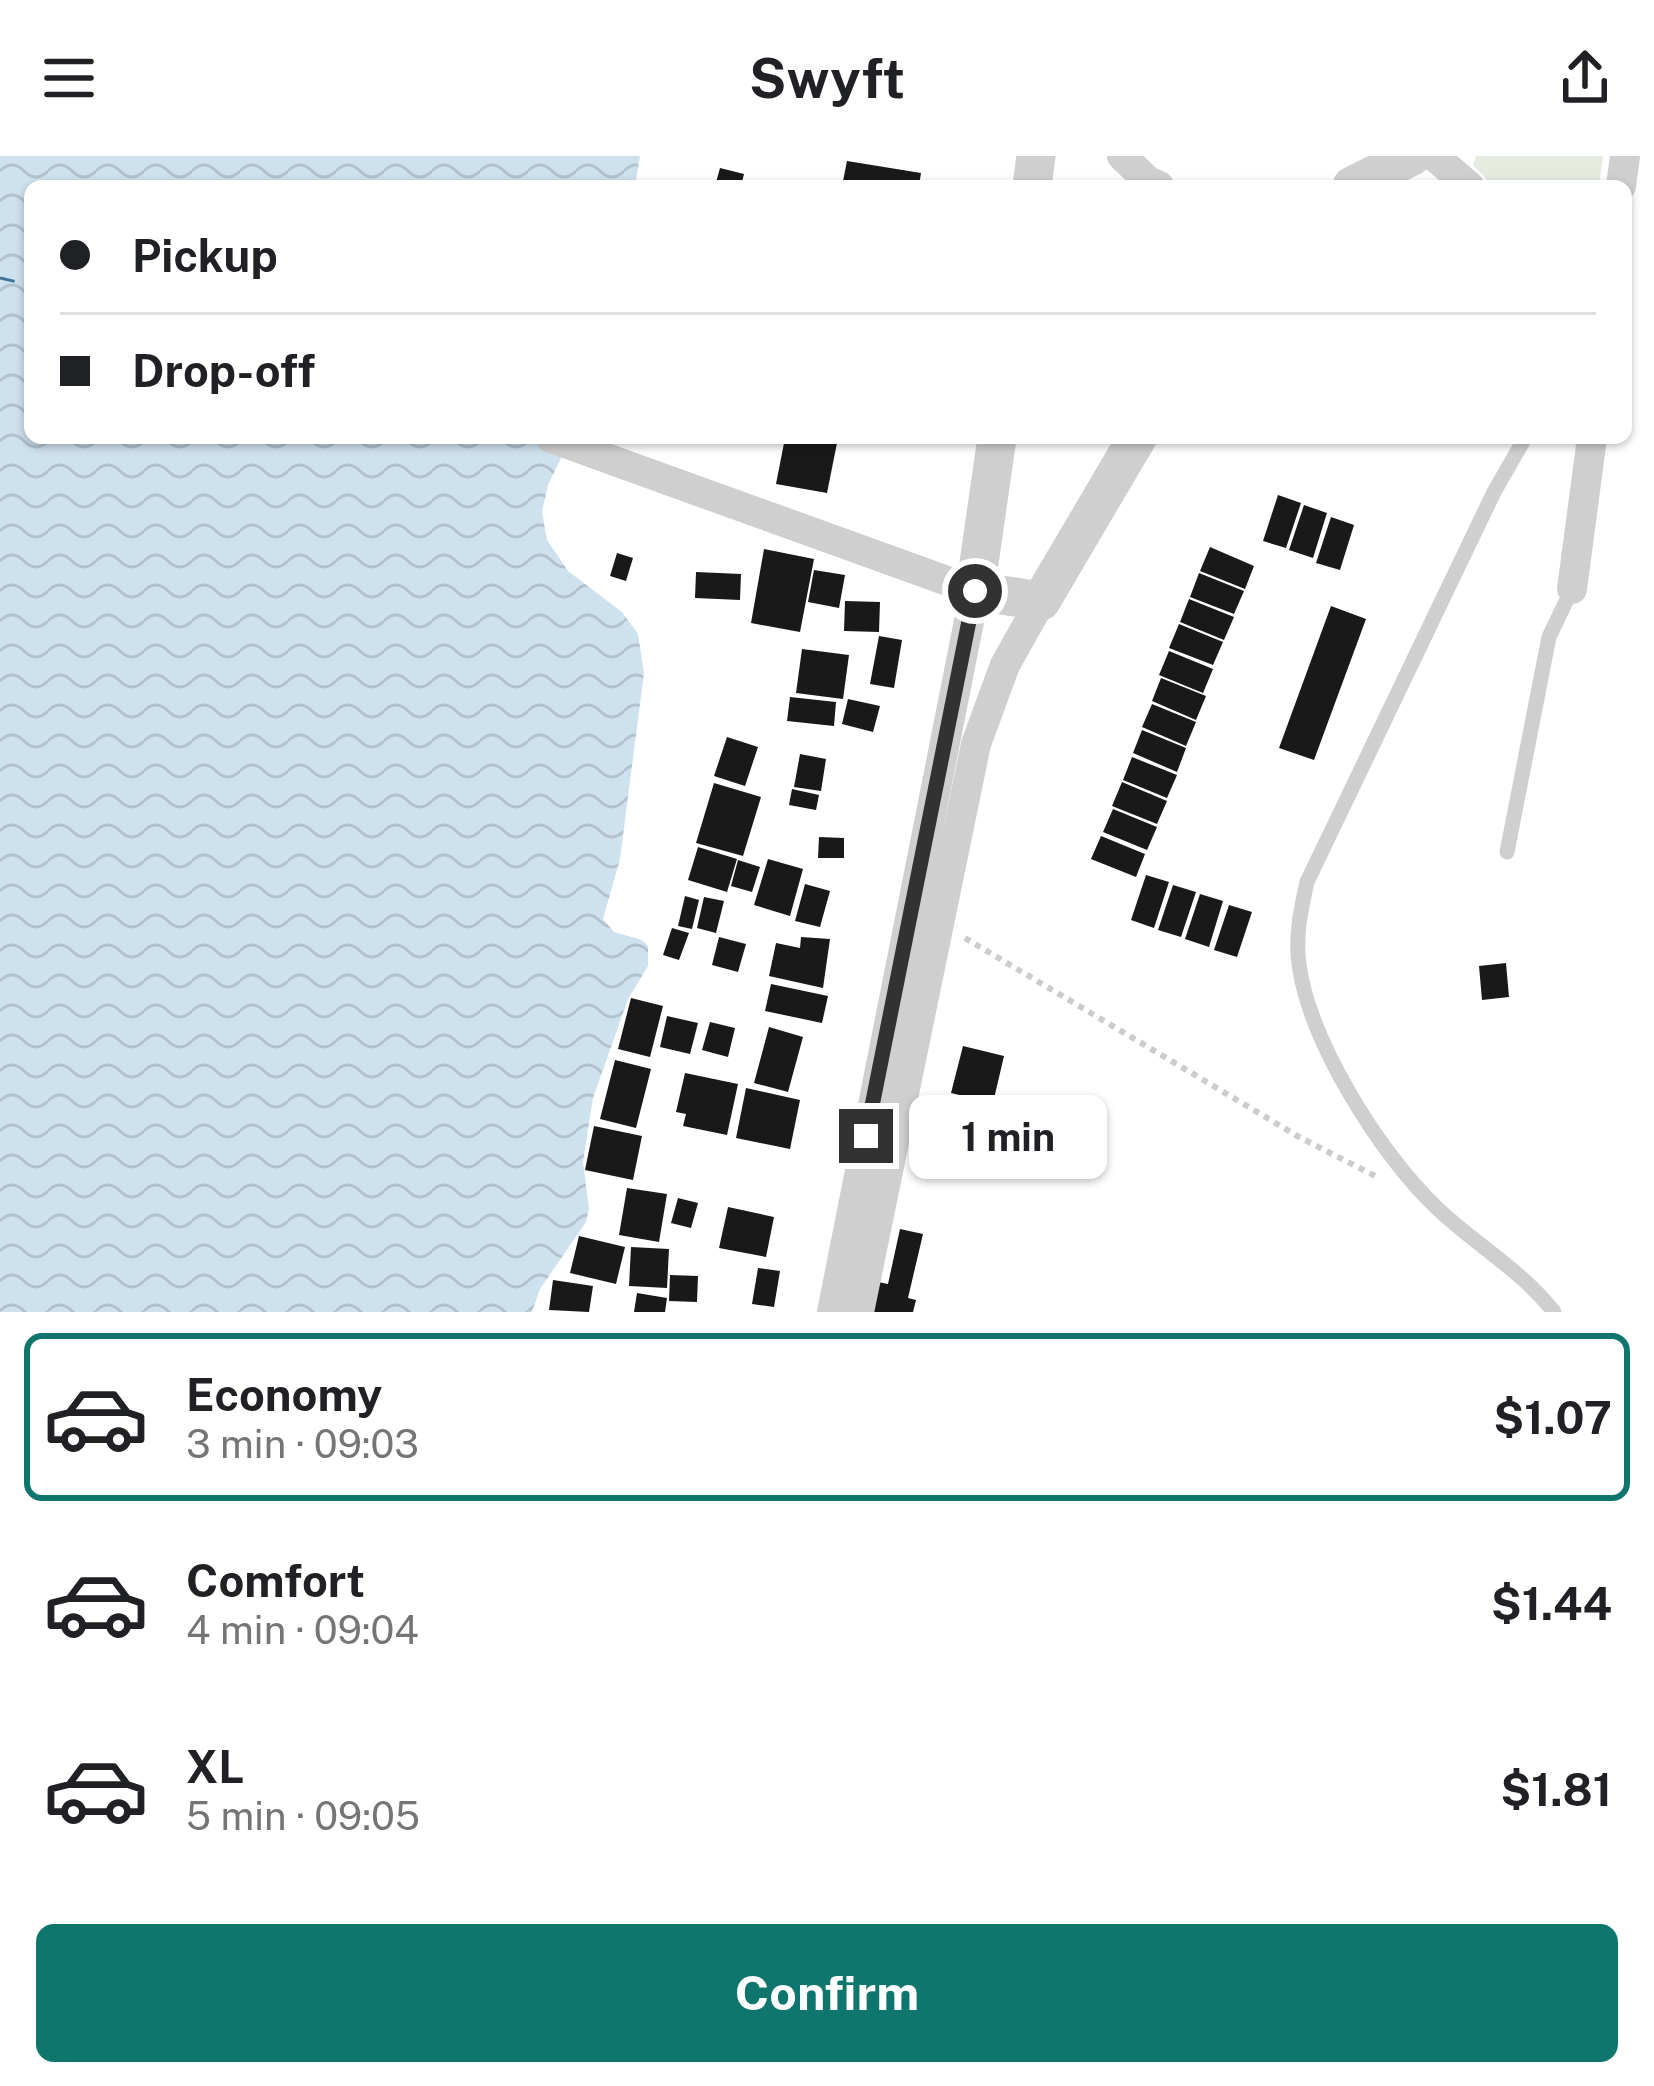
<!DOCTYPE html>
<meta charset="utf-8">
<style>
:root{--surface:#fff;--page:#f6f6f6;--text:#202124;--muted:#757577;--line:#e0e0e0;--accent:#0f766e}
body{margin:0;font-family:"Public Sans",sans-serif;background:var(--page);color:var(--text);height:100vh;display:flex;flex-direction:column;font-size:45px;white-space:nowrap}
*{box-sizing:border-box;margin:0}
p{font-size:39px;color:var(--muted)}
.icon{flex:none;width:66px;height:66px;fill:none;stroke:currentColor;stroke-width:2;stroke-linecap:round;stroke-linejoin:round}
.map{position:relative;height:1156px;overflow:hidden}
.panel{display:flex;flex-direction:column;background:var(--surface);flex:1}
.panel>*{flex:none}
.guide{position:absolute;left:24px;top:24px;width:1608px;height:264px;border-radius:18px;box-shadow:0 3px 9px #0004;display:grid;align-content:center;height:264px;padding:0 36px;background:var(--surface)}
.end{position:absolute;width:54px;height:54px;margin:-27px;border:15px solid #323232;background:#fff;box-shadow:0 0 0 6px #fff}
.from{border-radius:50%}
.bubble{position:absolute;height:84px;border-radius:18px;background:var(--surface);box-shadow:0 3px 9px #0004;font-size:39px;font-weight:700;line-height:84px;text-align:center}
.guide b{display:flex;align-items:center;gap:42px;height:114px;font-size:45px}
.guide b+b{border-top:3px solid var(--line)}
.guide i{width:30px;height:30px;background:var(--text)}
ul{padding:21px 0 0;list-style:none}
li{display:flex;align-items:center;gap:36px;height:168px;margin:0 24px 18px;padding:0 12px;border:6px solid transparent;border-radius:18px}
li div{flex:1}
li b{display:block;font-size:45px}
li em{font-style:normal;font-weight:700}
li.active{border-color:var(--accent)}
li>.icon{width:108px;height:108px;stroke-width:1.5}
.action{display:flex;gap:24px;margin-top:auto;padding:24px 36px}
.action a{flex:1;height:138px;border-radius:18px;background:var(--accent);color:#fff;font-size:48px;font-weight:700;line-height:138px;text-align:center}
header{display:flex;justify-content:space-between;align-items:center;height:156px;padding:0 36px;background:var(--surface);font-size:54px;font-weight:700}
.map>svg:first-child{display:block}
</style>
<header><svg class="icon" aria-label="menu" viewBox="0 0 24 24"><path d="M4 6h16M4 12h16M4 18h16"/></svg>Swyft<svg class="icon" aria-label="share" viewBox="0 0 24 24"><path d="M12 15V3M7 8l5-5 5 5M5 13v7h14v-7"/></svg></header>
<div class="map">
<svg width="1654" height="1156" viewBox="0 0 1654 1156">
<defs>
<pattern id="water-waves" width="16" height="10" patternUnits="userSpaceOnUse" patternTransform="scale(3)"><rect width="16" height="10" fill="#cee1ee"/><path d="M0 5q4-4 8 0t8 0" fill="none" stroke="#b1c2cd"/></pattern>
</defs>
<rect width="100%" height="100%" fill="#fff"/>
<path fill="#e5ebde" d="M1476 0H1603L1599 30H1493L1473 9Z"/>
<path fill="url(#water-waves)" d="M0 0H640L635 30H30V282H571L548 329 542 356 547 384 568 415 622 456 638 478 644 517 620 703 603 763 614 776 642 784 648 790V810L628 843 593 942 583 1006 589 1053 586 1066 540 1133 532 1156H0Z"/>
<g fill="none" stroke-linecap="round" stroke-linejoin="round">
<path stroke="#3e7396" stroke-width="3" stroke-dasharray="15 12" stroke-linecap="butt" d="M0 122 30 129"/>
</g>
<path fill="#191919" d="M847 5 921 17 919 30H842Z
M720 12 744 18 741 30H715Z
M785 282H838L827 337 776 328Z
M1278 339 1301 347 1286 392 1263 385Z
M1304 349 1327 357 1313 402 1289 394Z
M1331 361 1354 369 1340 414 1316 407Z
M1210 391 1254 410 1245 433 1200 415Z
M764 393 814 403 800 476 751 467Z
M617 397 633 402 626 425 610 420Z
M814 414 845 419 839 452 808 446Z
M696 416 741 418 740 444 695 442Z
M1199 417 1244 435 1234 458 1190 441Z
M1189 443 1234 461 1224 484 1180 466Z
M845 445 880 446 879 476 844 475Z
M1331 450 1366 463 1314 604 1279 592Z
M1179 468 1223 486 1213 509 1169 492Z
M879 480 902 484 894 532 870 528Z
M802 493 849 499 843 543 796 537Z
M1169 495 1213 513 1203 537 1159 519Z
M1161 522 1206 540 1196 564 1152 545Z
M790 541 836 546 834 570 787 565Z
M848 543 880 550 873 576 842 568Z
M1152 548 1196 566 1186 590 1142 571Z
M1142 574 1186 592 1177 616 1133 597Z
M727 581 758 591 745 630 714 620Z
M800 598 826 603 821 635 794 631Z
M1132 601 1177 619 1167 642 1123 624Z
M1122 626 1167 645 1157 668 1112 650Z
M714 627 761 641 743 700 696 687Z
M792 633 819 639 816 654 789 649Z
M1113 653 1157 671 1147 694 1103 676Z
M1101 680 1145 698 1136 721 1091 703Z
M819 681 844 682V702H818Z
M698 691 737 703 727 736 688 724Z
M768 703 803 713 790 760 754 749Z
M738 704 760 711 752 736 731 730Z
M1146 719 1169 726 1154 772 1131 764Z
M805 728 830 735 820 771 795 765Z
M1173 729 1196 736 1181 781 1158 774Z
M1200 738 1223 745 1209 791 1185 783Z
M685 740 699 744 692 773 678 770Z
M704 741 724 745 716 777 697 772Z
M1229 749 1252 756 1237 801 1214 794Z
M672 772 689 777 679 804 663 799Z
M719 781 746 788 738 816 712 809Z
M801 781 830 783 823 832 769 820 776 787 800 792Z
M1506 807 1509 841 1482 844 1479 810Z
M771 828 828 840 822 867 765 855Z
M631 842 663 850 650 901 618 893Z
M667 860 698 867 690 898 660 891Z
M710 866 735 872 728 901 702 894Z
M769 871 803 881 788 936 754 927Z
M963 890 1004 900 993 947 951 937Z
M615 904 651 913 636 972 600 963Z
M685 917 738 928 727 979 683 970 686 958 676 956Z
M746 932 800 944 790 993 736 982Z
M594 970 642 980 633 1024 585 1014Z
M627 1032 667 1038 659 1086 619 1079Z
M678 1042 698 1047 691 1072 671 1067Z
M728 1051 774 1061 766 1101 719 1092Z
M900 1073 923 1078 908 1142 916 1144 913 1156H872L878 1126 888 1128Z
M579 1080 625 1091 616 1128 570 1117Z
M631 1091 669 1093 667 1132 629 1130Z
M758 1112 780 1115 774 1151 752 1148Z
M670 1119 698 1120 697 1146 669 1145Z
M553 1124 593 1130 589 1156 549 1154Z
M637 1137 667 1142 665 1156H634Z"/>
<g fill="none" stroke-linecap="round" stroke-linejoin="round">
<path stroke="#ccc" stroke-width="6" stroke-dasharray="6 6" stroke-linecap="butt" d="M965 782 1299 981 1379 1022"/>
<path stroke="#cfcfcf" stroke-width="15" d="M1525 282 1494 336 1307 726C1301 753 1295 780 1299 808 1309 885 1381 1000 1438 1053 1476 1089 1521 1114 1554 1156
M1507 696 1549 481 1572 433"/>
<path stroke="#cfcfcf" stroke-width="30" d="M1122 0 1148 25 1159 30
M1434 0 1469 30
M1621 30 1625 0
M551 282 975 435 832 1156
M1572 433 1592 282
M859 1156 976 588 1005 509 1041 445"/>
<path stroke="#cfcfcf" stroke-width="39" d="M1032 30 1036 0
M1352 30 1412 0
M997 282 975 435 1041 445 1137 282"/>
</g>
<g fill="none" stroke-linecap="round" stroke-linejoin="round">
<path stroke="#323232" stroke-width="15" d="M866 980 975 435"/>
</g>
</svg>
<i class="end from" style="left:975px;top:435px"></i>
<i class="end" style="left:866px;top:980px"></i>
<div class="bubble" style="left:909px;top:939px;width:198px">1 min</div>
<div class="guide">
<b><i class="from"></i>Pickup</b>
<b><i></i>Drop-off</b>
</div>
</div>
<section class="panel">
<ul>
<li class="active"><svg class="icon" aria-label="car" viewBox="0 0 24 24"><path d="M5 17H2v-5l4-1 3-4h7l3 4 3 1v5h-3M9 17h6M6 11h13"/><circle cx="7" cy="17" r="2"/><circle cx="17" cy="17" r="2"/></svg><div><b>Economy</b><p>3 min · 09:03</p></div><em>$1.07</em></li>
<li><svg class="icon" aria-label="car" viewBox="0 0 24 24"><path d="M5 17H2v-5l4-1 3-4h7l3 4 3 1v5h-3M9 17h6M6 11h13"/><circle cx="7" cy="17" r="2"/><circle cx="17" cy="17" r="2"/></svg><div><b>Comfort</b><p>4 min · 09:04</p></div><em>$1.44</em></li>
<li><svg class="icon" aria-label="car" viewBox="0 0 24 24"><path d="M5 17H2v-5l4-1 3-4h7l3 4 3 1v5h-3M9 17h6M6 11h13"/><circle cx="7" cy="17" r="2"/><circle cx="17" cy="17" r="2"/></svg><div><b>XL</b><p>5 min · 09:05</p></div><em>$1.81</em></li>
</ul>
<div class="action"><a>Confirm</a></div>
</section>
